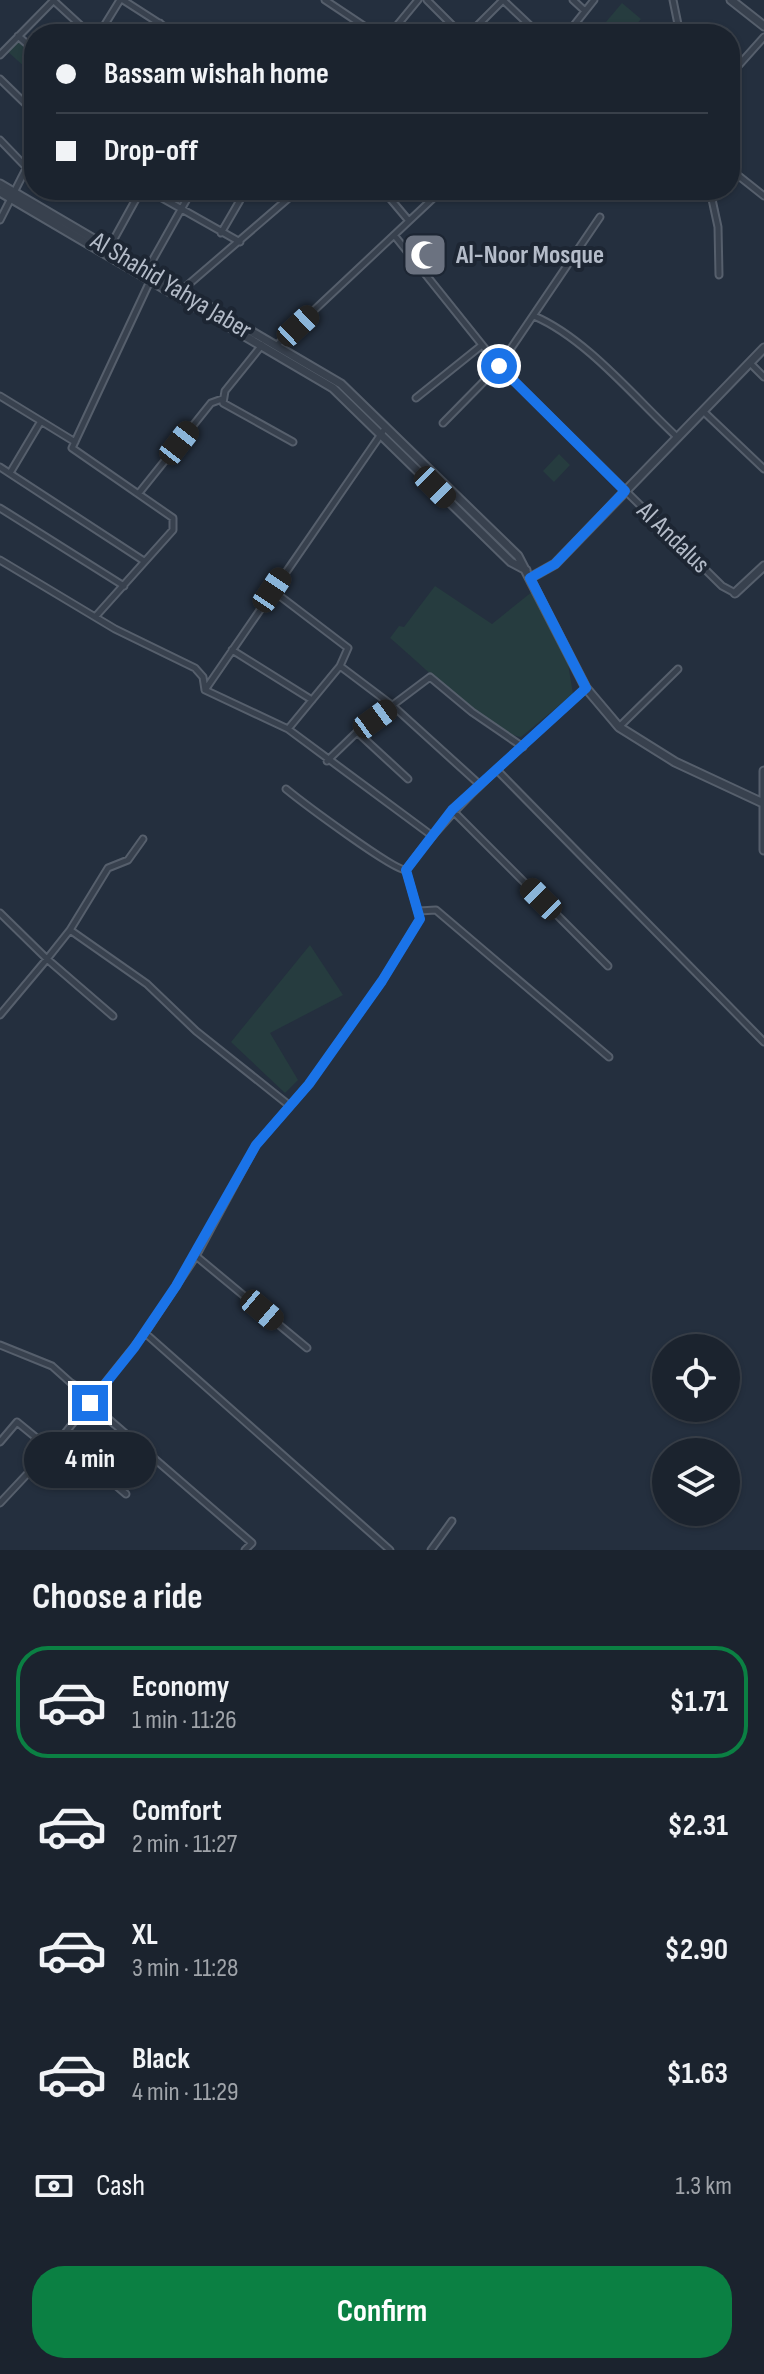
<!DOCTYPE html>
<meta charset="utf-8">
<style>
:root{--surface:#1b232e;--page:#242b36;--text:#f1f3f6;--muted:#a0a4aa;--line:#39404a;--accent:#0b8043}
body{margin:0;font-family:"Sofia Sans Condensed",sans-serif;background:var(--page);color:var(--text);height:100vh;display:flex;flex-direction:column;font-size:30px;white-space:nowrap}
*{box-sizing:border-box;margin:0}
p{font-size:26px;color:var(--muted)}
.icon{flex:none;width:44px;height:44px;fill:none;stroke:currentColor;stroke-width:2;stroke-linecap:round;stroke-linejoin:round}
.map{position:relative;height:1550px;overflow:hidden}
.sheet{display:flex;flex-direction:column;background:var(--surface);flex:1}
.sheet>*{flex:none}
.top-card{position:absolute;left:24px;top:24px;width:716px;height:176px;border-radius:32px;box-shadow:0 2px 6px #0004,0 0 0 2px var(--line);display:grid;align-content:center;height:176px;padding:0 32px;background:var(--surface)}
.tools{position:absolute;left:652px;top:1334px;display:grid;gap:16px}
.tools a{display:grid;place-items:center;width:88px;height:88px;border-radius:50%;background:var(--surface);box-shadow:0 2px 6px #0004,0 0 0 2px var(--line);font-size:40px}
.end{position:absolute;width:36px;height:36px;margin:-18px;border:10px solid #1a73e8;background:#fff;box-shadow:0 0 0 4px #fff}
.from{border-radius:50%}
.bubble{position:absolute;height:56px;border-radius:28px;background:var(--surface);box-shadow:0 2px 6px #0004,0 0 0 2px var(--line);font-size:26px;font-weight:700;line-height:56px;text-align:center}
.car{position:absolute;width:24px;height:48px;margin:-24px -12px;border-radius:10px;box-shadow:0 0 6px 2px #0007;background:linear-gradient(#222 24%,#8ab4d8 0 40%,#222 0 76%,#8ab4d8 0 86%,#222 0)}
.top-card b{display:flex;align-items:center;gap:28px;height:76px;font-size:30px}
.top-card b+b{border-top:2px solid var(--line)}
.top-card i{width:20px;height:20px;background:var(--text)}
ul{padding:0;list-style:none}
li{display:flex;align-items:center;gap:24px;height:112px;margin:0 16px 12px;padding:0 16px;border:4px solid transparent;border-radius:32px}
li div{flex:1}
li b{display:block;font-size:30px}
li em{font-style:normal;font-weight:700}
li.active{border-color:var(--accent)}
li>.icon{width:72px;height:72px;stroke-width:1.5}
h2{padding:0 32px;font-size:36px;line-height:96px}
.pay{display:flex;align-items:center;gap:20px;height:88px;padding:0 32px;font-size:30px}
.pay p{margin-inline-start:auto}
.primary-button{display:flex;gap:16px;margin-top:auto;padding:16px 32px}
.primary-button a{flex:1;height:92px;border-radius:32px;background:var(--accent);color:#fff;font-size:32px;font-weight:700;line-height:92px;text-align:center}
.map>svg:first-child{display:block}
</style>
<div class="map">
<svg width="764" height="1550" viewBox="0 0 764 1550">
<rect width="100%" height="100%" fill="#242f3e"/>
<path fill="#263c3f" d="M622 3 641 19 628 34H606L600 29Z
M21 38 34 49V59L26 68 7 51Z
M559 454 570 465 554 482 543 471Z
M435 586 492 624 533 591 567 658 573 694 521 737C490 733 418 661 390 638L399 626 404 627Z
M310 945 343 995 270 1033 298 1080 285 1093 231 1042Z"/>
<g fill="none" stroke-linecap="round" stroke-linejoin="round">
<g stroke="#565f6c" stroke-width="9">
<path id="minor" d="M123 0 176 34
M325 0 376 34
M427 0 461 34
M503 0 539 34
M573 0 585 11
M673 0 680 34
M54 1 90 34
M99 34 120 0
M153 34 160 23
M390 34 418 0
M469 34 503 0
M567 34 594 0
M18 36 34 50
M0 55 54 0
M730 75 764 37
M0 79 34 112
M0 140 27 168
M730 169 764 196
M148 190 240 242
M383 190 409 221
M710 190 718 227 719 275
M0 220 34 153
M221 233 246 190
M394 235 499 366 600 217
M109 248 141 190
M147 270 192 190
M182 290 298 190
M534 316C586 338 635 398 677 437
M262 345 225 391 223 403 293 442
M276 346 442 190
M750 363 764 377
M0 396 75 442
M416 398 482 345
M703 411 764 469
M443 423 499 366 722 586 735 593
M0 467 144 561
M10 473 41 421
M139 493 211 403 222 399
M0 508 124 586
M0 560 115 629 195 668 203 677 205 690 288 729 431 835
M272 590 348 648 340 666 288 729
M96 616 173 530V518L72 448 151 279
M232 650 312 700
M340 666 393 706 479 784
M205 690 386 427
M619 727 678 669
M357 732 408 779
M327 761 357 732 430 677 472 712 523 747
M497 770 764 1042
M286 789C302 802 394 871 406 870
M452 810 608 966
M419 911 436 910 609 1057
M0 913 47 959 70 930 147 984 196 1031 290 1106
M70 930 108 868 128 860 143 839
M0 1015 47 959 113 1016
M196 1256 307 1348
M145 1333 390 1550
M0 1345 52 1366 71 1383 94 1396
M90 1403 252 1543 245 1550
M61 1438 126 1494
M0 1442 17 1422 50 1449
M0 1503 61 1438 145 1333 196 1256 256 1145 309 1084 382 981 420 919 406 870C457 799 523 747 586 688
M431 1550 452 1521"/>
</g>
<g stroke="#565f6c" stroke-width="11">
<path id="tertiary" d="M731 0 764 26
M0 184 341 384 518 556 586 688 619 727 675 762 763 803
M0 192 333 388 511 562 526 570
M530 578 555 564 764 348
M735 593 764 566
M764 771V850"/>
</g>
<use href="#minor" stroke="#38414e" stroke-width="5"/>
<use href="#tertiary" stroke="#38414e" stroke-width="7"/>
</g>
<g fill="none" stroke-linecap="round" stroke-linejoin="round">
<path stroke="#1a73e8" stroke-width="10" d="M90 1403 134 1348 176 1286 256 1145 309 1084 382 981 420 919 406 870 452 810 586 688 530 578 555 564 625 491 499 366"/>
</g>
<defs>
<g id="mosque-square" transform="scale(2.3)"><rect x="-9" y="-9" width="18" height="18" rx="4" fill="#6b7280" stroke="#1d2633"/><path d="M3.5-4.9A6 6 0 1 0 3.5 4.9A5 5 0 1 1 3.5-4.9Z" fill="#fff"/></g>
</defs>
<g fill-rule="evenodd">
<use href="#mosque-square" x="425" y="255"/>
</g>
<g text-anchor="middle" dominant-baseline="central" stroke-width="8" stroke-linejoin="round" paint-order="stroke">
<g font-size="26" font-weight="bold" fill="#b4bcc9" stroke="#1d2633" text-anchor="start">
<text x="456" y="255">Al-Noor Mosque</text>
</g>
<g font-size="26" fill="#b4bcc9" stroke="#1d2633">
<text transform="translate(171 286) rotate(31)">Al Shahid Yahya Jaber</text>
<text transform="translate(673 538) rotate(44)">Al Andalus</text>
</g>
</g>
</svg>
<div class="tools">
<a><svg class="icon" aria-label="locate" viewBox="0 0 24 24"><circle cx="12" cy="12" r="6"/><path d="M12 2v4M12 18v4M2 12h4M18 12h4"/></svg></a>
<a><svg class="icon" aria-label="layers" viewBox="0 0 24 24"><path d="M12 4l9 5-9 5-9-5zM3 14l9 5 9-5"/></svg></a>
</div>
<i class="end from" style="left:499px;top:366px"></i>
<i class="end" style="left:90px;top:1403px"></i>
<div class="bubble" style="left:24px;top:1432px;width:132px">4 min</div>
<i class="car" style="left:298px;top:326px;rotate:47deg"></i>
<i class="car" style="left:179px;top:443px;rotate:38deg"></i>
<i class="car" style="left:435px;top:487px;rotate:135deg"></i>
<i class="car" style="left:272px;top:590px;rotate:34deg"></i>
<i class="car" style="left:375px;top:719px;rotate:54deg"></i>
<i class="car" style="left:541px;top:899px;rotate:315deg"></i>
<i class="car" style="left:262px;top:1310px;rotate:130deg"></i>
<div class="top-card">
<b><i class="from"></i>Bassam wishah home</b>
<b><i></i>Drop-off</b>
</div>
</div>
<section class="sheet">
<h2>Choose a ride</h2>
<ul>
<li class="active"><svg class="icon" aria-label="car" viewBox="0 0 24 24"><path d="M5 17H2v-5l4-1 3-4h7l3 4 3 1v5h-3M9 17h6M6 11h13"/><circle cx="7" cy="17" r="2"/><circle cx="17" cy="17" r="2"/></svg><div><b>Economy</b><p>1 min · 11:26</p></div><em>$1.71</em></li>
<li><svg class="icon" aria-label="car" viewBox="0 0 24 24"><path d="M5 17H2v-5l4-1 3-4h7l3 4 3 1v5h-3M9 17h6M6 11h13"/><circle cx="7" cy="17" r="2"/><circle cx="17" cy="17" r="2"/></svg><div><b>Comfort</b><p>2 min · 11:27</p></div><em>$2.31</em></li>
<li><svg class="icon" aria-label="car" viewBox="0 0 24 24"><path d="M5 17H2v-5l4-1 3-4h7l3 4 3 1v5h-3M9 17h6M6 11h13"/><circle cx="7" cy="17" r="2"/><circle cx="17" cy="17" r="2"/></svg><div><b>XL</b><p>3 min · 11:28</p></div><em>$2.90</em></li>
<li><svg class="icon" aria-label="car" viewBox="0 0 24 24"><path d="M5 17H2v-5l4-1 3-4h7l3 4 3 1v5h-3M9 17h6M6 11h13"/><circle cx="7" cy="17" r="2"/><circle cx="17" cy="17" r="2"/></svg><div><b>Black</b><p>4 min · 11:29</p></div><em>$1.63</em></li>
</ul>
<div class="pay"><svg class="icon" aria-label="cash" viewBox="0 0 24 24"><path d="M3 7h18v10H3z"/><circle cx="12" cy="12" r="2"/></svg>Cash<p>1.3 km</p></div>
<div class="primary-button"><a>Confirm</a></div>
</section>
